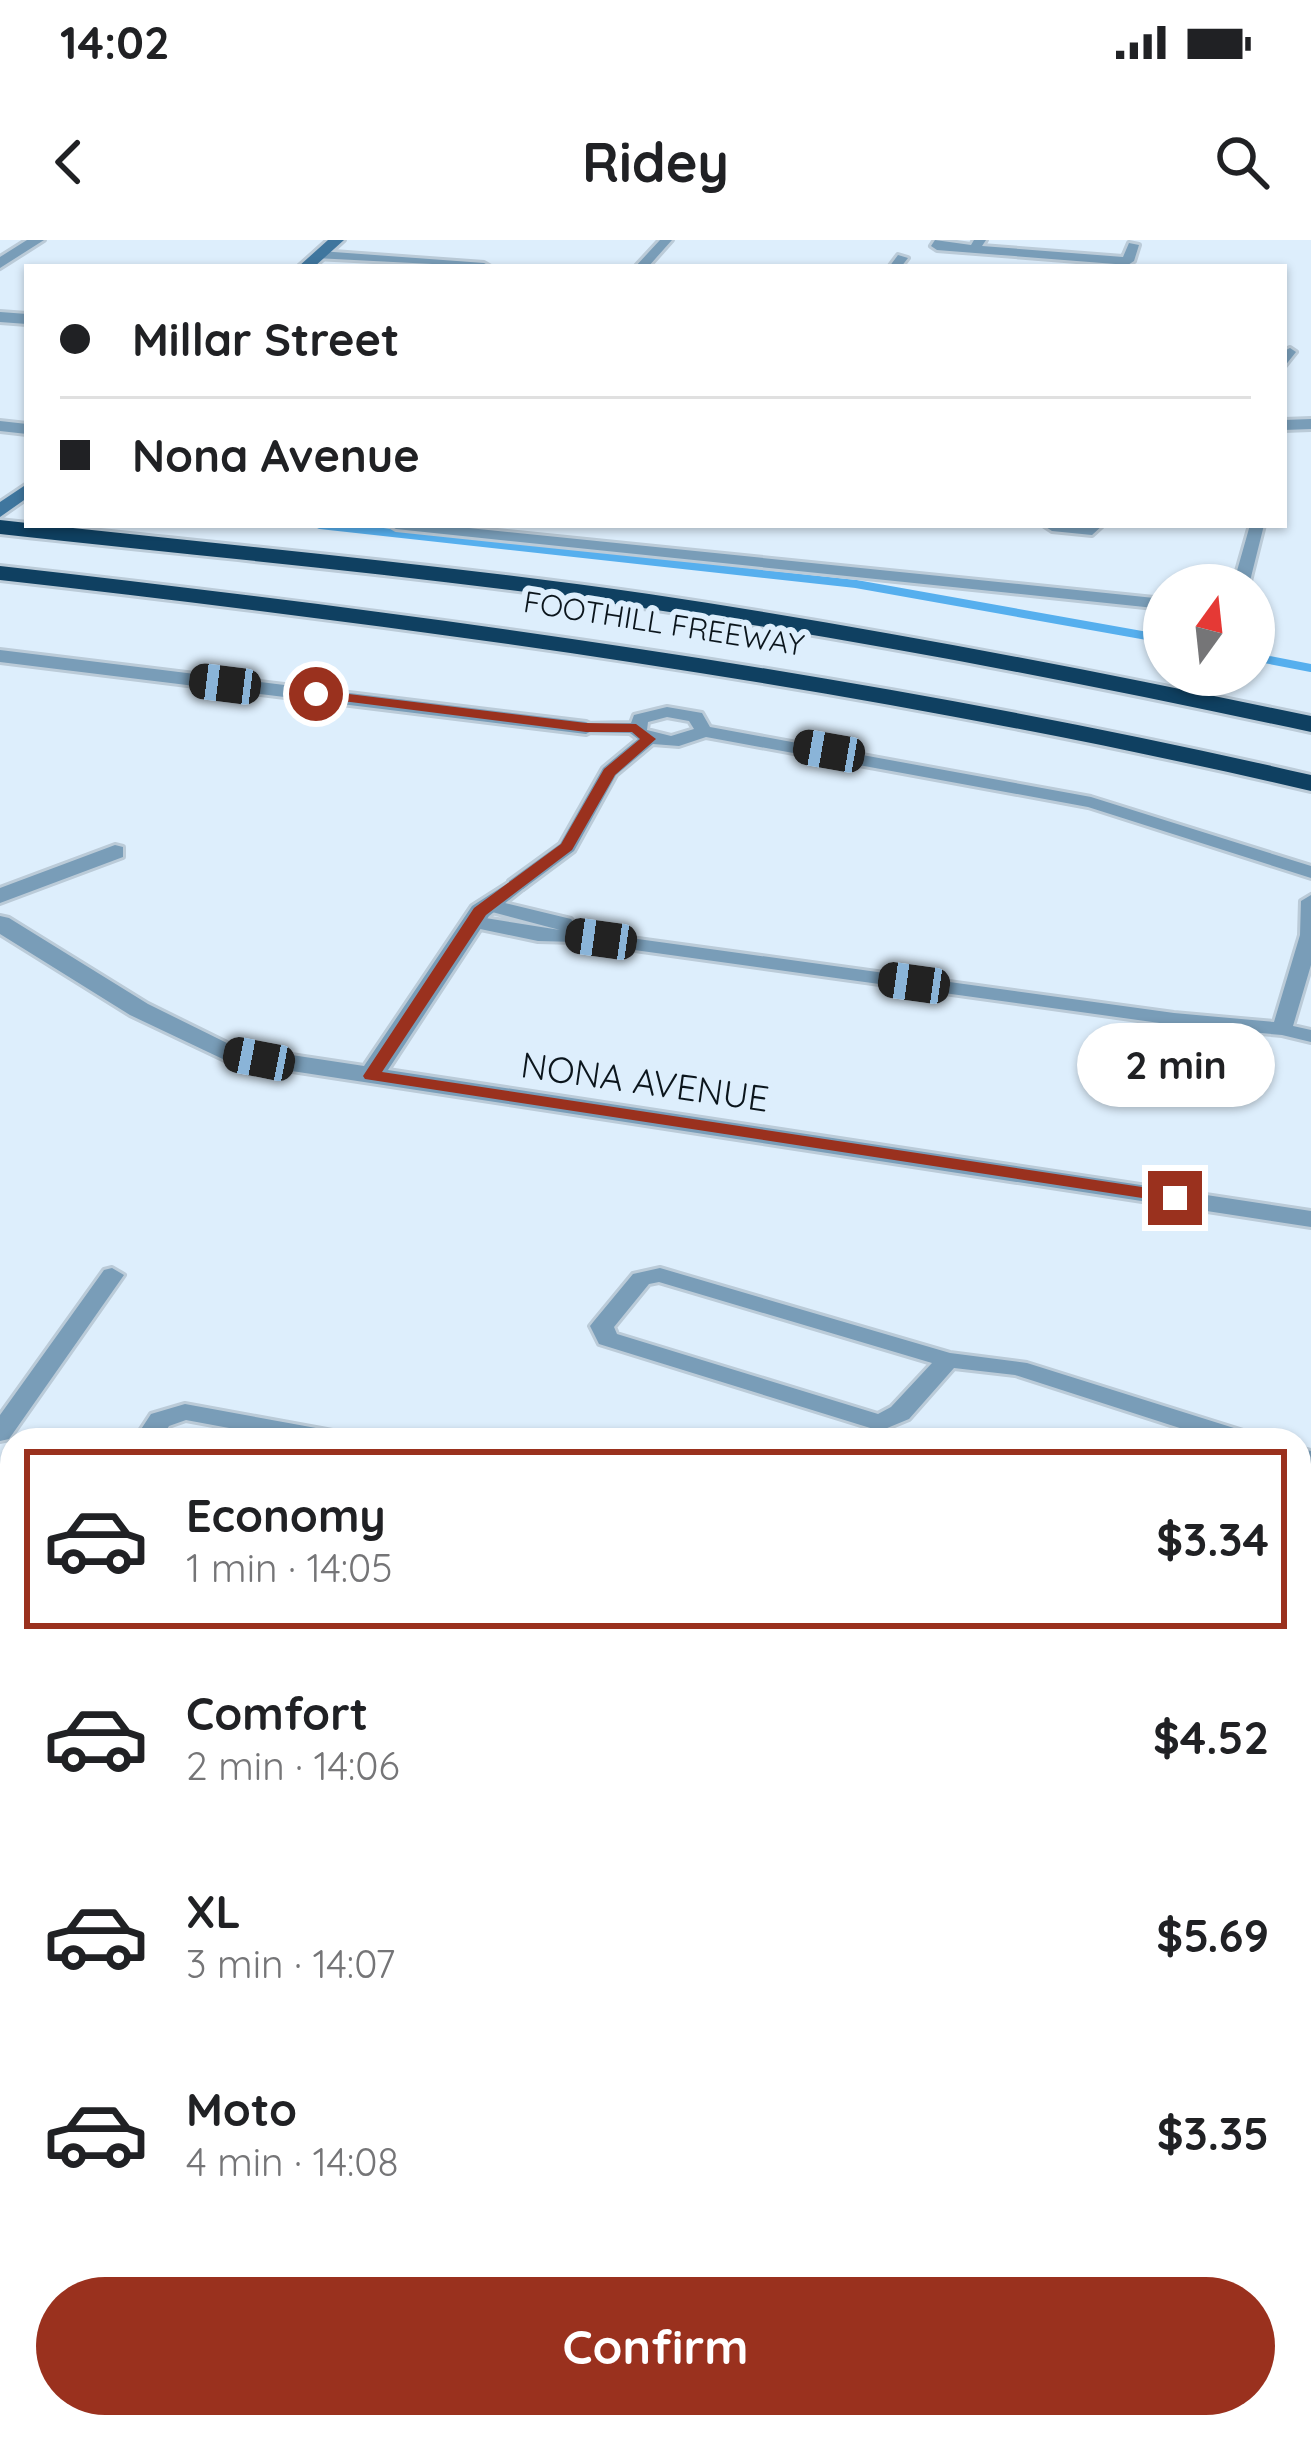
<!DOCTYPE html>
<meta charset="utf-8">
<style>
:root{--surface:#fff;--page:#f6f6f6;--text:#202124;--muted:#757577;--line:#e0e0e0;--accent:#9a311e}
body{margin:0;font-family:Quicksand,sans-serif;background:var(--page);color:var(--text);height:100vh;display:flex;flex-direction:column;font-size:45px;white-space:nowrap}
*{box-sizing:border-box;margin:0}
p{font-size:39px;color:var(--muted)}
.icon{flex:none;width:66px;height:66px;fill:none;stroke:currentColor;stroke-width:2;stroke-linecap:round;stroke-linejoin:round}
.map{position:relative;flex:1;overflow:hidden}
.side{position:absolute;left:0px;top:1188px;width:1311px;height:1011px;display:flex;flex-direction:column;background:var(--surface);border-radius:36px 36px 0 0;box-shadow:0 3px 9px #0004}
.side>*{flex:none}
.banner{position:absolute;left:24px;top:24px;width:1263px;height:264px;border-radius:0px;box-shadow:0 3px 9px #0004;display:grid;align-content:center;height:264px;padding:0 36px;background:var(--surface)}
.needle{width:78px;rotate:15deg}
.fabs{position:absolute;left:1143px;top:324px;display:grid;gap:24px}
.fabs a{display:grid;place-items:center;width:132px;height:132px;border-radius:50%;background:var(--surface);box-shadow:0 3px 9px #0004;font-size:60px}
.end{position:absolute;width:54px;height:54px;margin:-27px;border:15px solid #9a311e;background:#fff;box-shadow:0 0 0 6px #fff}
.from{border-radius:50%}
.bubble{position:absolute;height:84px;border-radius:42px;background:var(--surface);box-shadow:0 3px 9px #0004;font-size:39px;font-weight:700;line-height:84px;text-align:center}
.car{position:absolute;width:36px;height:72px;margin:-36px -18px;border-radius:15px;box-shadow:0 0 9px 3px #0007;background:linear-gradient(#222 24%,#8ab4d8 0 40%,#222 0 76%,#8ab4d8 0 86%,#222 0)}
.banner b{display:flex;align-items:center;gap:42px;height:114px;font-size:45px}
.banner b+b{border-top:3px solid var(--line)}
.banner i{width:30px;height:30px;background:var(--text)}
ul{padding:21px 0 0;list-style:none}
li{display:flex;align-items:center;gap:36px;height:180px;margin:0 24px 18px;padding:0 12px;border:6px solid transparent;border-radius:0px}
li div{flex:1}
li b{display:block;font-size:45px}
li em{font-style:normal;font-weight:700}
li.selected{border-color:var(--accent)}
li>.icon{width:108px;height:108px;stroke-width:1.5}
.primary-button{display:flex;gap:24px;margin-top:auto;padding:24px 36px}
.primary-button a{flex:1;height:138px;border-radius:72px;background:var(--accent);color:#fff;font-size:48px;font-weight:700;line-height:138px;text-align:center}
.status{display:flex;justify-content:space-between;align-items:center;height:84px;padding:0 60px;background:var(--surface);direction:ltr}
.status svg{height:33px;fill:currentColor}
header{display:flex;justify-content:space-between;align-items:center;height:156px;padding:0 36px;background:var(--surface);font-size:54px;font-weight:700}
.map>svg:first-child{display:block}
</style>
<div class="status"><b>14:02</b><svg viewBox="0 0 49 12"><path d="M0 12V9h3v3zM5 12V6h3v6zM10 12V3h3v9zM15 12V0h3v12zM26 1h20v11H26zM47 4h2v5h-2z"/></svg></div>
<header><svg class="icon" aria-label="back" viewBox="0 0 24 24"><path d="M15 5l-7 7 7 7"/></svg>Ridey<svg class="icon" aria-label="search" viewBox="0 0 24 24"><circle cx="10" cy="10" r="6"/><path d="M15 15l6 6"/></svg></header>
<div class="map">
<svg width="1311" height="2198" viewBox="0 0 1311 2198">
<rect width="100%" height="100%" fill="#ddeefc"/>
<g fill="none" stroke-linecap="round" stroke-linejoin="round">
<path stroke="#56afee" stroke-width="8" d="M320 285 856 344 1164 399
M1254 417 1311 428"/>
<g stroke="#bbcbd8" stroke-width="6">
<path id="lane" d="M660 0H672L648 27H635Z
M935 0 971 5 974 0H986L982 6 1123 17 1129 3 1139 5 1134 21 1128 25 937 10 931 6Z
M898 15 908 18 901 27H889Z
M1290 108 1296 112 1284 127V111Z
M389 285H440L1164 359V369L396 289Z
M1250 285H1264L1249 345H1233Z
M667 467 702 473 710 487 1091 557 1311 626V638L1088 567 706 497 679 506 653 504 616 535 574 611 523 649H509V641L560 604 603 528 638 499 630 493 580 492V484L631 483 634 475ZM667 477 689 481 694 489 671 496 647 490 648 482Z
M1311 655V725L1293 786 1311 790V802L1282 795 1174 785 577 702 538 701 466 686 463 682 473 676 560 690 481 669V661L488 659 571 679 580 691 1174 773 1274 782 1300 695 1301 661Z
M112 1028 124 1035 9 1199 0 1201V1175L104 1030Z
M660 1028 950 1113 1027 1123 1253 1194 1257 1200H1217L1015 1135 954 1128 909 1179 880 1191 599 1104 590 1086 594 1081 633 1034ZM659 1042 932 1123 891 1167 878 1174 617 1094 614 1087 649 1044Z
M185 1164 338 1192 351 1200H294L186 1180 169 1186 160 1200H134L151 1174Z
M1299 1208 1311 1211V1227L1299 1224Z"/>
</g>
<g stroke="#bbcbd8" stroke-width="6">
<path id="street" d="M27 0H44L0 28V17Z
M320 11 484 23 491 27 315 18Z
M0 72 27 74V84L0 82Z
M1311 179V189L1284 190V180Z
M0 181 27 184V194L0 191Z
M1043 285H1103L1092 295 1052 291Z
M0 410 586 482 597 488 586 494 0 422Z
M115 605 123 607V617L0 663V648Z
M516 638 528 645 489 676 388 830 1311 971V987L227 821 130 775 0 694V676L9 678 148 764 233 806 364 826 472 666Z
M0 1891 12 1894V1930L0 1927Z
M163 2187H209L204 2198H158Z
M1090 2187H1175L1180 2198H1095Z"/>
</g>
<g stroke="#bbcbd8" stroke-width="6">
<path id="secondary" d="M328 0H344L314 27H298Z
M27 244V258L0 277V262Z
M0 1312 12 1315V1337L0 1334Z
M1299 1560 1311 1562V1590L1299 1588Z"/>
</g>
<g stroke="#bbcbd8" stroke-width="6">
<path id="highway" d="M0 280C213 304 434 323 649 354 871 387 1091 430 1311 476V492C1092 445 872 402 650 369 434 337 217 318 0 294Z
M0 326C441 376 878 435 1311 535V551C878 450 441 390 0 340Z"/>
</g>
<use href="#lane" fill="#799db8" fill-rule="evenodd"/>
<use href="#street" fill="#799db8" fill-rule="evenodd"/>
<use href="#secondary" fill="#3f769e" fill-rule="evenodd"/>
<use href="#highway" fill="#0f4061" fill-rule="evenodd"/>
</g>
<path fill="#9a311e" d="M316 450 586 483 636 484 656 499 615 535 572 610 486 675 382 832 1175 952 1184 958 1175 963 365 839 363 836 474 668 561 604 604 529 640 499 632 492H586L311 457Z"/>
<g text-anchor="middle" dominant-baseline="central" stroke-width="12" stroke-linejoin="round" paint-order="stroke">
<g font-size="30" fill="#0b151c" stroke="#ddeefc">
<text transform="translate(664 383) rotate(9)">FOOTHILL FREEWAY</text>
</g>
<g font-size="36" fill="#0b151c" stroke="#ddeefc">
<text transform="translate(645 841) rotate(8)">NONA AVENUE</text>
</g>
</g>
</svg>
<div class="fabs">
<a><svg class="needle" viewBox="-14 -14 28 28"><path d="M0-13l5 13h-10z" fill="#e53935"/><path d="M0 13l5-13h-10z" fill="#757577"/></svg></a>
</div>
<i class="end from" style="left:316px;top:454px"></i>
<i class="end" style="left:1175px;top:958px"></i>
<div class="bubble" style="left:1077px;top:783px;width:198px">2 min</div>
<i class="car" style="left:225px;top:444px;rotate:277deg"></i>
<i class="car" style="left:829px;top:511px;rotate:280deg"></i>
<i class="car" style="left:601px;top:699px;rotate:278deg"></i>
<i class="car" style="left:914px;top:743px;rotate:278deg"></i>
<i class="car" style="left:259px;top:819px;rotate:281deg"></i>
<div class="banner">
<b><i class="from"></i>Millar Street</b>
<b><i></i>Nona Avenue</b>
</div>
<section class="side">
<ul>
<li class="selected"><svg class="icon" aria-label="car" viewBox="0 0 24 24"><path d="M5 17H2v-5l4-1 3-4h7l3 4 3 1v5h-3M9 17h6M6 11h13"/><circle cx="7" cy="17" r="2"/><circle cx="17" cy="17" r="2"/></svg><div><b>Economy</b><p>1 min · 14:05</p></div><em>$3.34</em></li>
<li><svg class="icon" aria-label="car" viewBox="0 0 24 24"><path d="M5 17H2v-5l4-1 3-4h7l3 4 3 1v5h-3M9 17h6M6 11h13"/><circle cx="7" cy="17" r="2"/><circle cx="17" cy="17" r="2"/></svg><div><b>Comfort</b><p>2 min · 14:06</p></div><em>$4.52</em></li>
<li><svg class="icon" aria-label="car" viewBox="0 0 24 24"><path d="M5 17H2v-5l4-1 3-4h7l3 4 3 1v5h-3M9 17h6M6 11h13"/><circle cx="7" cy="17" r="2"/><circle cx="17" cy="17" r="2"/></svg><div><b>XL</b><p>3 min · 14:07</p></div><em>$5.69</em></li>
<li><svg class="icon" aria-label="car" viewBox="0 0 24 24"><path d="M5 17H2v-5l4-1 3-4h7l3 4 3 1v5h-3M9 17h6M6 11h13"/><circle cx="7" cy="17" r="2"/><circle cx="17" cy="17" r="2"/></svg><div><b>Moto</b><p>4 min · 14:08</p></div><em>$3.35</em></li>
</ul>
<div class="primary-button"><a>Confirm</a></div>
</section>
</div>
